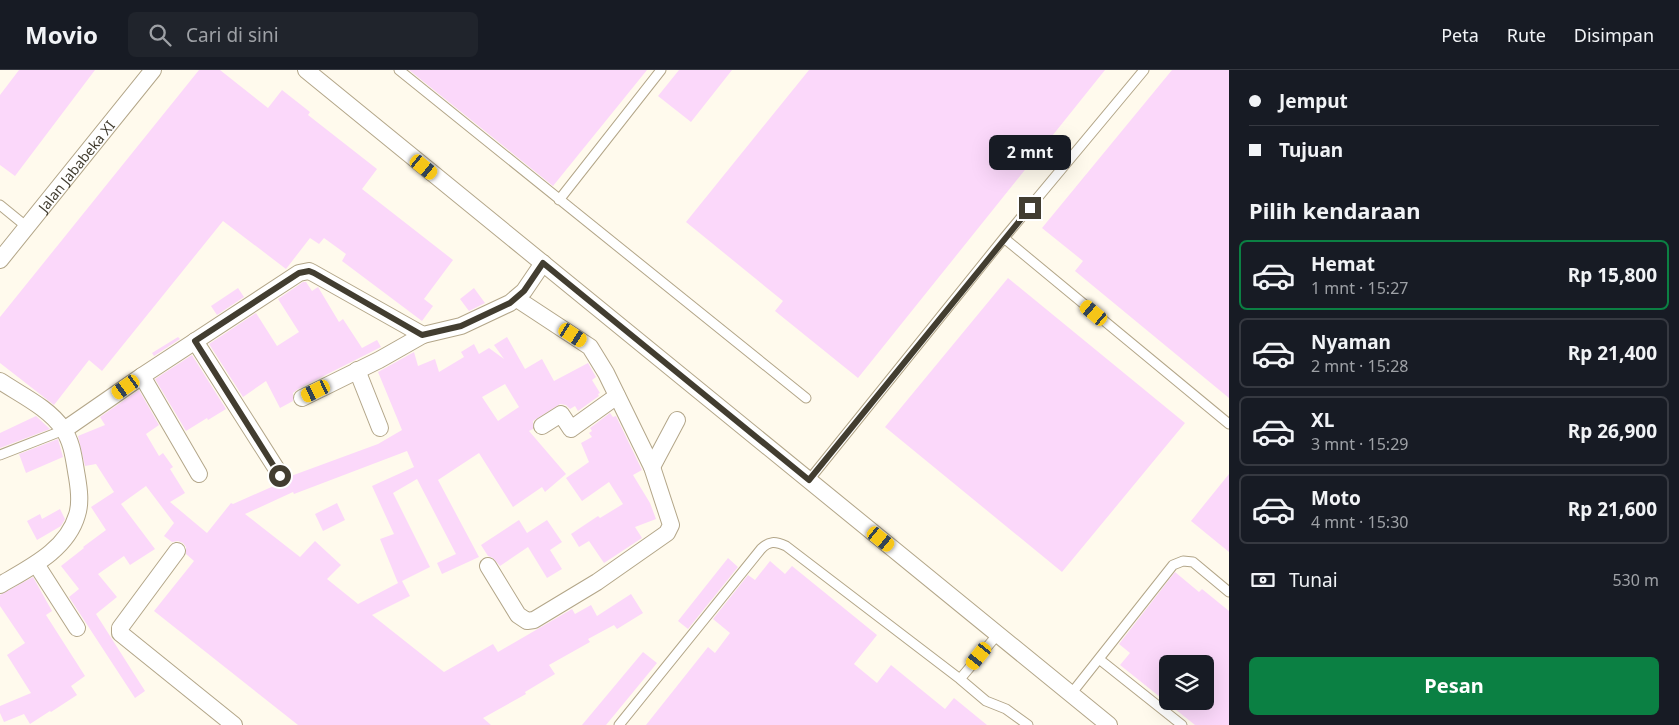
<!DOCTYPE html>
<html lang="id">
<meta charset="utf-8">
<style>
:root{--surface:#171b24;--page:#20242c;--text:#f1f3f6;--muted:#9ea1a6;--line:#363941;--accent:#0b8043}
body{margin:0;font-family:"Noto Sans",sans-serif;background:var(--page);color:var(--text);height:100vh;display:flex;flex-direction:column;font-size:19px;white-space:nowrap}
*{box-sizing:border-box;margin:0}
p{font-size:16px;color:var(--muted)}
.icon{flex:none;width:28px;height:28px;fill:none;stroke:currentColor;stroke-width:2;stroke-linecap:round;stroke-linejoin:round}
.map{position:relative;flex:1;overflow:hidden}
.sheet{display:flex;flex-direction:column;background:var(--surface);width:450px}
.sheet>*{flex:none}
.guide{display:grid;align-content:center;height:110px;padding:0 20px;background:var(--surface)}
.tools{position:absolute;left:1159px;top:585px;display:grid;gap:10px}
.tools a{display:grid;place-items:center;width:55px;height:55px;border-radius:8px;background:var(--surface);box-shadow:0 5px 20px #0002;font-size:25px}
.end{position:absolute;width:22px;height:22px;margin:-11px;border:6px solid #423d30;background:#fff;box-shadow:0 0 0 2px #fff}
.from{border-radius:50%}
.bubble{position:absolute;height:35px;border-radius:8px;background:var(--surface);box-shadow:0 5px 20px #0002;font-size:16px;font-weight:700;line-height:35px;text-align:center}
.car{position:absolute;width:15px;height:30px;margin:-15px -8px;border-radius:6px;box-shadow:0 0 4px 1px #0007;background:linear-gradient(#f5c518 24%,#345 0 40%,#f5c518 0 76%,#345 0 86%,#f5c518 0)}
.guide b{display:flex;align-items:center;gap:18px;height:48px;font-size:19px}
.guide b+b{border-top:1px solid var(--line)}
.guide i{width:12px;height:12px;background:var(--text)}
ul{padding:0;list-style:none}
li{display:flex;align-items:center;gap:15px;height:70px;margin:0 10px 8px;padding:0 10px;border:2px solid var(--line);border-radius:8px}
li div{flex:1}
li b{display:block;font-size:19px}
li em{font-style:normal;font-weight:700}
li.on{border-color:var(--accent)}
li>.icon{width:45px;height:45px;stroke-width:1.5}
h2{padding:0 20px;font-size:22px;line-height:60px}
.pay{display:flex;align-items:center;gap:12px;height:55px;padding:0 20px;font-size:19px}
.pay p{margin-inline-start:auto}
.primary-button{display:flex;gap:10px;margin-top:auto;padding:10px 20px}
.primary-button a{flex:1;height:58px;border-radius:8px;background:var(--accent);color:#fff;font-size:20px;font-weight:700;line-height:58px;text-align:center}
header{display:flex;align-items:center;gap:30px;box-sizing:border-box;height:70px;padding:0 25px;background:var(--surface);border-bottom:1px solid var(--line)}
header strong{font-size:24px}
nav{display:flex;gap:28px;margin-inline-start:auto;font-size:18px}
.search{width:350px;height:45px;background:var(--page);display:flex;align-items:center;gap:12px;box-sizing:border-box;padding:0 18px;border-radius:8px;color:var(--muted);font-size:19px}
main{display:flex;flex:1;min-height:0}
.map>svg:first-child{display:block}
</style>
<header>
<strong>Movio</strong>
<div class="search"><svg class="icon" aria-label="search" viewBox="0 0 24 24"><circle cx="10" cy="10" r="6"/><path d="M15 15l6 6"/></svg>Cari di sini</div>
<nav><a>Peta</a><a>Rute</a><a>Disimpan</a></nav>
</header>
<main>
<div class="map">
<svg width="1229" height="655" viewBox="0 0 1229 655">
<rect width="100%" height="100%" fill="#fffaed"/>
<path fill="#fbd8fa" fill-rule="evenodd" d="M19 0H95L15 106 0 95V25Z
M199 0H220L268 38 282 20 310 42 308 45 377 99 362 119 453 190 424 229 433 236 422 251 342 191 346 184 324 168 319 174 310 168 286 199 223 151 102 301 89 290 54 335 0 293V247Z
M409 0H647L553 116Z
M679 0H732L691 52 658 26Z
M809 0H1105L858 308 775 241 783 231 686 152Z
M1172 0H1229V328L1075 201 1083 191 1042 158Z
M1008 208 1185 353 1062 502 885 357Z
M303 212H306L312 221 318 217 339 252 343 249 362 278 377 270 381 277 298 319 293 323V331L280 338 266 311 243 327 209 274 256 243 277 276 299 262 278 229Z
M238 218 244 227 217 245 211 236Z
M474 218 485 233 469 241 460 229Z
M178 267 180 269 154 286 152 283Z
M507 267 525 299 542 289 554 311 588 293 596 307 592 310 600 323 598 324 599 326 578 341 575 336 570 339 566 335 560 334 533 351V359L529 361 566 404 545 422 542 417 513 437 479 383 438 410 479 487 442 504 437 493 456 484 417 409 393 423 430 497 398 513 380 469 394 464 372 416 414 397 407 381 294 424 293 422 245 444 300 487 315 471 341 495 327 509 358 534 402 511 410 526 372 545 444 602 493 574 498 582 572 539 575 544 591 535 597 546 631 524 643 543 617 559 614 555 588 569 590 572 549 595 555 604 525 622 526 624 483 648 491 655H298L154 541 194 491 186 484V477L183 473 178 471 172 472 164 466 174 453 146 416 121 434 155 479 130 495 124 486 98 504 117 527 96 544 145 621 135 628 69 527 79 519 61 496 84 478 83 477 106 460 91 437 114 422 96 394 85 396 78 366 105 355 100 347 139 320 159 355 146 364 159 386 163 383 173 397 170 399 185 423 170 432 207 463 231 433 233 434 276 415H286L290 411 291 406 378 374 402 360 378 302 414 282 418 296 435 289 439 302 464 287 461 282 474 274 479 284 489 278 504 289 494 275ZM505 314 519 337 498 351 482 327Z
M192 285 226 339 208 350 207 348 186 361 155 309Z
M610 343 613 347 616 346 642 400 633 405 650 433 656 449 635 457 642 468 604 493 589 471 579 477 571 464 598 446 600 448 623 434 609 412 582 431 566 408 589 392 581 373 592 367 589 363 592 361 590 358Z
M36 346 50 359 0 378V363Z
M58 369 63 387 26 403 19 384Z
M1229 404V482L1191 451Z
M337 433 345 450 323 461 315 444Z
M60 439 65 449 61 456 37 470 27 451 40 444 42 449Z
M519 450 527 463 547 450 562 472 550 480 562 499 547 508 528 477 500 496 493 488 488 486 481 475Z
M728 488 738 497 688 559 678 551Z
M770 491 785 504 792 496 877 565 854 594 877 613 891 595 945 639 954 628 987 655H646L708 577 715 583 730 563 713 549 748 505 755 510Z
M1175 502 1199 522 1202 519 1229 541V655H1195L1120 595 1130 583 1119 574ZM1168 594H1205V631H1168Z
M33 507 52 541 46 545 85 606 71 616 77 625 51 642 50 641 30 654 24 644 4 652 0 643V636L31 623 7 585 25 573 0 536V525Z
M643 582 657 593 606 655H582Z"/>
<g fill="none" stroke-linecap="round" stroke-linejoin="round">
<g stroke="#b3a689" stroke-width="11">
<path id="service" d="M399 0 806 328
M559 130 661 0
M0 135 27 157
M1004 168 1229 354
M0 385 64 360
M809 410 1004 168 1144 0
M1099 589 1182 655
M960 609 986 631 1006 639 1028 655
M1071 624 1173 495 1183 491 1193 492 1229 522
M619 655 761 479C769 471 775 471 786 476L960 609 998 564"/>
</g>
<g stroke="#b3a689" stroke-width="18">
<g id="minor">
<path d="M306 0 1109 655"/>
<path id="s1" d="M0 190 153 0"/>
<path d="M195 271 281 406"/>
<path d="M357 300 380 358"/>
<path d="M142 306 199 404"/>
<path d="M0 311C21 325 49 338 63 359 73 373 74 391 77 407 79 419 81 433 77 445 67 480 29 498 0 515"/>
<path d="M302 328 379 290 423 265"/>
<path d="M542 356 561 344 571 359 617 326"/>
<path d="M64 360 142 306 299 203 309 201 313 203 423 265 461 256 510 233 524 221 543 193"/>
<path d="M652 397 677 350"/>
<path d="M177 481 120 558V563L234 655"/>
<path d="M36 494 77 558"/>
<path d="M488 496 518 545 527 551 534 550 597 512 667 463 671 455 652 397 606 303 590 277 517 229"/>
</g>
</g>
<use href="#service" stroke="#fff" stroke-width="9"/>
<use href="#minor" stroke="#fff" stroke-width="16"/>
</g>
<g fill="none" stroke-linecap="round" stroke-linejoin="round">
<path stroke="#423d30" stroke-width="6" d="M280 406 195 271 299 203 309 201 314 203 422 265 461 256 510 233 524 221 543 193 809 410 1030 138"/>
</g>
<g text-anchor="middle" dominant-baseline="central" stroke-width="5" stroke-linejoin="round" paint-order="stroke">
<g font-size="14" fill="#423d30" stroke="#fffaed">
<text stroke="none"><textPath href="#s1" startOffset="121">Jalan Jababeka XI</textPath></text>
</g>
</g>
</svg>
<div class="tools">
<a><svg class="icon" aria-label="layers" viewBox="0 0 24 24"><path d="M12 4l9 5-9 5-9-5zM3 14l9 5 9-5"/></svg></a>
</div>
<i class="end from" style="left:280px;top:406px"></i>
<i class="end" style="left:1030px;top:138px"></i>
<div class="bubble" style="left:989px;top:65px;width:82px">2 mnt</div>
<i class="car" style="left:424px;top:97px;rotate:129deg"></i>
<i class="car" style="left:1094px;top:243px;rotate:310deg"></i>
<i class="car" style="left:573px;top:265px;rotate:123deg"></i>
<i class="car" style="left:126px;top:317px;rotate:235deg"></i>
<i class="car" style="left:316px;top:321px;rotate:244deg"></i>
<i class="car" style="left:881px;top:469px;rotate:129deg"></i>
<i class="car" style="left:979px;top:586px;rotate:219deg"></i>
</div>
<section class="sheet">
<div class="guide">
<b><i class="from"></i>Jemput</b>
<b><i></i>Tujuan</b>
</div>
<h2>Pilih kendaraan</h2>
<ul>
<li class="on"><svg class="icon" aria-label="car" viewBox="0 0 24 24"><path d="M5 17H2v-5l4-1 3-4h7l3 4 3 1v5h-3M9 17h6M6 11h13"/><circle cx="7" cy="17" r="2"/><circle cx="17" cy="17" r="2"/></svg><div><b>Hemat</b><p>1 mnt · 15:27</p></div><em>Rp 15,800</em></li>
<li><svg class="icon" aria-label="car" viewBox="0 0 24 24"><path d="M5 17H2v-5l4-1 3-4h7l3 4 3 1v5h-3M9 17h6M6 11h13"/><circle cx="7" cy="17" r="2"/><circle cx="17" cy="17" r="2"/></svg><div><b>Nyaman</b><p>2 mnt · 15:28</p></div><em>Rp 21,400</em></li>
<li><svg class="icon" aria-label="car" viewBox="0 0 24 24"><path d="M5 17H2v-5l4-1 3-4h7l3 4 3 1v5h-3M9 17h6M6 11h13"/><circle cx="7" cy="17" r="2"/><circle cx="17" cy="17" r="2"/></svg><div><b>XL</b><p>3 mnt · 15:29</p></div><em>Rp 26,900</em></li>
<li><svg class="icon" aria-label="car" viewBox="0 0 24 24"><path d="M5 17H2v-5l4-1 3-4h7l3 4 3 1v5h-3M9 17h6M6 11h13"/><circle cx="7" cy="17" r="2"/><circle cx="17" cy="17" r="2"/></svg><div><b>Moto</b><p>4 mnt · 15:30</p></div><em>Rp 21,600</em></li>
</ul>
<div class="pay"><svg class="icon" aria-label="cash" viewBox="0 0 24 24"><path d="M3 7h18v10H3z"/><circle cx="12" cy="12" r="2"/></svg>Tunai<p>530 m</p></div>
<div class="primary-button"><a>Pesan</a></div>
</section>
</main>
